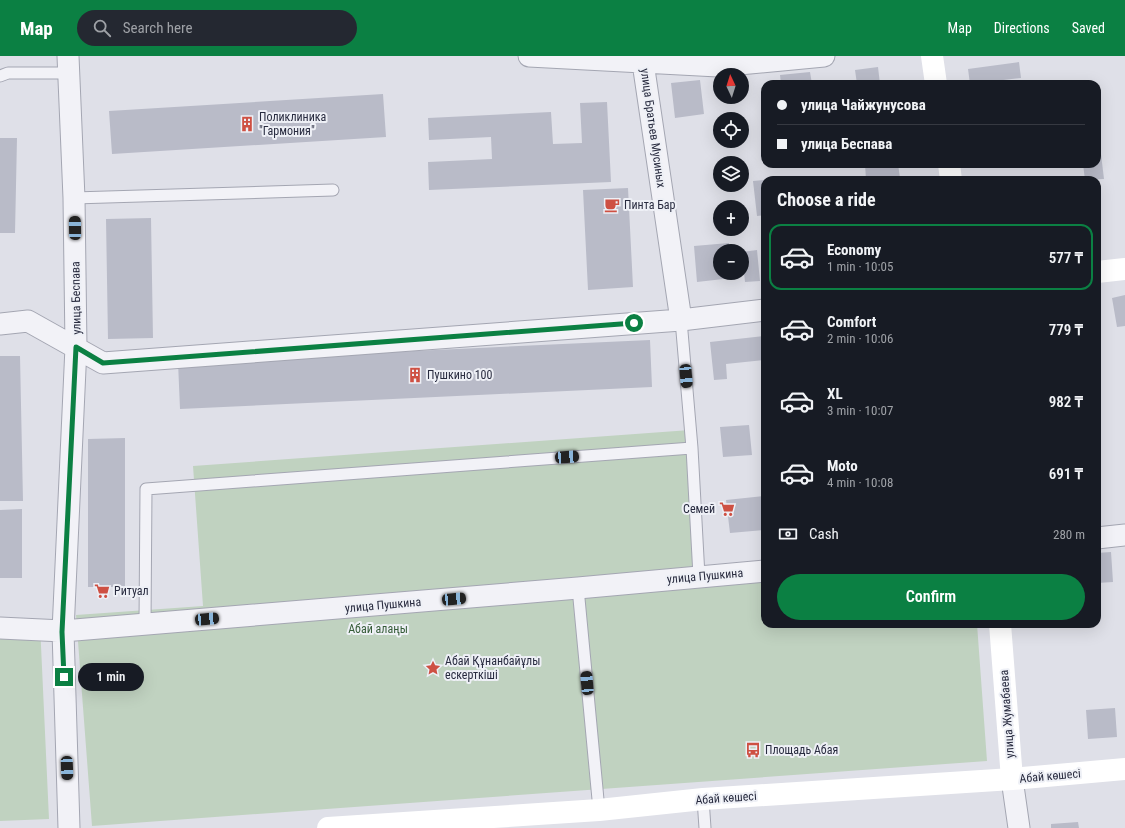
<!DOCTYPE html>
<meta charset="utf-8">
<style>
:root{--surface:#171b24;--page:#242831;--text:#f1f3f6;--muted:#9ea1a6;--line:#363941;--accent:#0b8043}
body{margin:0;font-family:"Roboto Condensed",sans-serif;background:var(--page);color:var(--text);height:100vh;display:flex;flex-direction:column;font-size:15px;white-space:nowrap}
*{box-sizing:border-box;margin:0}
p{font-size:13px;color:var(--muted)}
.icon{flex:none;width:22px;height:22px;fill:none;stroke:currentColor;stroke-width:2;stroke-linecap:round;stroke-linejoin:round}
.map{position:relative;flex:1;overflow:hidden}
.panel{position:absolute;left:761px;top:120px;width:340px;height:452px;display:flex;flex-direction:column;background:var(--surface);border-radius:12px;box-shadow:0 4px 16px #0002}
.panel>*{flex:none}
.banner{position:absolute;left:761px;top:24px;width:340px;height:88px;border-radius:12px;box-shadow:0 4px 16px #0002;display:grid;align-content:center;height:88px;padding:0 16px;background:var(--surface)}
.needle{width:26px;rotate:356deg}
.controls{position:absolute;left:713px;top:12px;display:grid;gap:8px}
.controls a{display:grid;place-items:center;width:36px;height:36px;border-radius:50%;background:var(--surface);box-shadow:0 4px 16px #0002;font-size:20px}
.end{position:absolute;width:18px;height:18px;margin:-9px;border:5px solid #0b8043;background:#fff;box-shadow:0 0 0 2px #fff}
.from{border-radius:50%}
.bubble{position:absolute;height:28px;border-radius:14px;background:var(--surface);box-shadow:0 4px 16px #0002;font-size:13px;font-weight:600;line-height:28px;text-align:center}
.car{position:absolute;width:12px;height:24px;margin:-12px -6px;border-radius:5px;box-shadow:0 0 3px 1px #0007;background:linear-gradient(#222 24%,#8ab4d8 0 40%,#222 0 76%,#8ab4d8 0 86%,#222 0)}
.banner b{display:flex;align-items:center;gap:14px;height:38px;font-size:15px}
.banner b+b{border-top:1px solid var(--line)}
.banner i{width:10px;height:10px;background:var(--text)}
ul{padding:0;list-style:none}
li{display:flex;align-items:center;gap:12px;height:66px;margin:0 8px 6px;padding:0 8px;border:2px solid transparent;border-radius:12px}
li div{flex:1}
li b{display:block;font-size:15px}
li em{font-style:normal;font-weight:600}
li.active{border-color:var(--accent)}
li>.icon{width:36px;height:36px;stroke-width:1.5}
h2{padding:0 16px;font-size:18px;line-height:48px}
.pay{display:flex;align-items:center;gap:10px;height:44px;padding:0 16px;font-size:15px}
.pay p{margin-inline-start:auto}
.primary-button{display:flex;gap:8px;margin-top:auto;padding:8px 16px}
.primary-button a{flex:1;height:46px;border-radius:24px;background:var(--accent);color:#fff;font-size:16px;font-weight:600;line-height:46px;text-align:center}
header{display:flex;align-items:center;gap:24px;box-sizing:border-box;height:56px;padding:0 20px;background:var(--accent);color:#fff}
header strong{font-size:19px}
nav{display:flex;gap:22px;margin-inline-start:auto;font-size:14px}
.search{width:280px;height:36px;background:var(--page);display:flex;align-items:center;gap:10px;box-sizing:border-box;padding:0 14px;border-radius:22px;color:var(--muted);font-size:15px}
.map>svg:first-child{display:block}
</style>
<header>
<strong>Map</strong>
<div class="search"><svg class="icon" aria-label="search" viewBox="0 0 24 24"><circle cx="10" cy="10" r="6"/><path d="M15 15l6 6"/></svg>Search here</div>
<nav><a>Map</a><a>Directions</a><a>Saved</a></nav>
</header>
<div class="map">
<svg width="1125" height="772" viewBox="0 0 1125 772">
<rect width="100%" height="100%" fill="#dfe0e8"/>
<path fill="#c0d2c0" d="M690 374 700 513 765 508V568H977L987 705 92 770 76 559 203 550 193 410Z
M40 568 49 763 0 765V570Z"/>
<path fill="#b9bbc8" d="M1019 6 1021 22 970 28 968 13Z
M878 11 880 28H857L855 14Z
M810 16 812 28H781L780 19Z
M700 24 704 58 675 62 671 27Z
M383 38 386 81 112 98 109 55Z
M607 46 611 126 429 134 428 106 492 103 491 81 429 84 428 62 551 56 553 88 582 87 580 47Z
M0 82H17L15 177H0Z
M1100 90 1104 123 1085 124 1083 108H1097V91Z
M865 108H898L900 122 866 124Z
M765 124V159L757 160 753 125Z
M628 132 633 231 588 234 583 134Z
M151 162 153 282 108 283 106 163Z
M729 187V195H720V217H732V222L697 226 694 190Z
M757 194 760 225 745 226 742 196Z
M1125 239V270L1117 271 1112 242Z
M765 280V304L726 308 727 323 714 324 710 286Z
M650 284 652 331 180 353 178 306Z
M0 300H20L23 445H0Z
M749 369 752 399 723 401 720 371Z
M125 382V531H88V383Z
M765 440V474L730 477 726 444Z
M22 453V522H0V454Z
M1111 496 1113 526 1097 527V497Z
M1115 652 1117 681 1088 683 1086 654Z
M1078 766 1079 772H1051V768Z"/>
<g fill="none" stroke-linecap="round" stroke-linejoin="round">
<g stroke="#a4a6b2" stroke-width="13">
<path id="lane" d="M0 20 8 17H68
M74 142 333 134
M681 264 692 392 699 520
M578 532 599 754
M145 568 146 433 692 392
M703 743 705 772"/>
</g>
<g stroke="#a4a6b2" stroke-width="23">
<path id="street" d="M68 0 74 142 76 291 63 575 69 772
M529 0 718 10 824 0
M642 0 681 264
M0 268 28 265 103 307 681 264 765 254
M1097 482 1125 479
M0 572 63 575 578 532 765 515
M1012 723 1019 772"/>
</g>
<use href="#lane" stroke="#f2f2f7" stroke-width="11"/>
<use href="#street" stroke="#f2f2f7" stroke-width="21"/>
<path stroke="#fff" stroke-width="22" d="M932 0 936 28
M949 108 951 124
M1097 216 1125 213
M1000 568 1012 723
M328 772 599 754 703 743 1012 723 1125 713"/>
</g>
<g fill="none" stroke-linecap="round" stroke-linejoin="round">
<path stroke="#0b8043" stroke-width="5" d="M64 621 62 576 76 291 103 307 634 267"/>
</g>
<defs>
<g id="building-bare" transform="scale(1.2)"><path d="M-4-6H4V6H1V3H-1V6H-4ZM-2.5-4.3h1.7v1.8h-1.7ZM.8-4.3h1.7v1.8H.8ZM-2.5-1h1.7V.8h-1.7ZM.8-1h1.7V.8H.8Z" fill="#ce5043" stroke="#eef0f6" stroke-width="2.5" paint-order="stroke"/></g>
<g id="cafe-bare" transform="scale(1.2)"><path d="M-5.5-4.5H6V0H3Q3 3.5 0 3.5H-2.5Q-5.5 3.5-5.5 0ZM3-3.2v2h1.7v-2ZM-6 4.5H4V6H-6Z" fill="#ce5043" stroke="#eef0f6" stroke-width="2.5" paint-order="stroke"/></g>
<g id="supermarket-bare" transform="scale(1.2)"><path d="M-6-5.5h2.5l.6 2H6L4.5 2H-2.5L-4.4-4H-6ZM-1.5 3.2a1.3 1.3 0 1 0 .1 0ZM3 3.2a1.3 1.3 0 1 0 .1 0Z" fill="#ce5043" stroke="#eef0f6" stroke-width="2.5" paint-order="stroke"/></g>
<g id="sight-bare" transform="scale(1.2)"><path d="M0-6L1.8-2.2L6-1.7L2.9 1.2L3.7 5.4L0 3.3L-3.7 5.4L-2.9 1.2L-6-1.7L-1.8-2.2Z" fill="#ce5043" stroke="#eef0f6" stroke-width="2.5" paint-order="stroke"/></g>
<g id="bus-bare" transform="scale(1.2)"><path d="M-5-6H5V4H4V6H2V4H-2V6H-4V4H-5ZM-3.5-4V0h7V-4ZM-3.5 1.2v1.5H-2V1.2ZM2 1.2v1.5H3.5V1.2Z" fill="#ce5043" stroke="#eef0f6" stroke-width="2.5" paint-order="stroke"/></g>
</defs>
<g fill-rule="evenodd">
<use href="#building-bare" x="247" y="68"/>
<use href="#cafe-bare" x="612" y="149"/>
<use href="#building-bare" x="415" y="319"/>
<use href="#supermarket-bare" x="727" y="453"/>
<use href="#supermarket-bare" x="102" y="535"/>
<use href="#sight-bare" x="433" y="612"/>
<use href="#bus-bare" x="753" y="694"/>
</g>
<g text-anchor="middle" dominant-baseline="central" stroke-width="4" stroke-linejoin="round" paint-order="stroke">
<g font-size="12" fill="#282b3f" stroke="#eef0f6" text-anchor="start">
<text x="259" y="61">Поликлиника<tspan x="259" dy="14">"Гармония"</tspan></text>
<text x="624" y="149">Пинта Бар</text>
<text x="427" y="319">Пушкино 100</text>
<text x="715" y="453" text-anchor="end">Семей</text>
<text x="114" y="535">Ритуал</text>
<text x="445" y="605">Абай Құнанбайұлы<tspan x="445" dy="14">ескерткіші</tspan></text>
<text x="765" y="694">Площадь Абая</text>
</g>
<g font-size="12" fill="#282b3f" stroke="#eef0f6">
<text transform="translate(653 72) rotate(82)">улица Братьев Мусиных</text>
<text transform="translate(76 242) rotate(-91)">улица Беспава</text>
<text transform="translate(705 520) rotate(-5)">улица Пушкина</text>
<text transform="translate(383 549) rotate(-5)">улица Пушкина</text>
<text transform="translate(1007 658) rotate(-94)">улица Жумабаева</text>
<text transform="translate(1050 720) rotate(-5)">Абай көшесі</text>
<text transform="translate(726 742) rotate(-4)">Абай көшесі</text>
</g>
<g font-size="12" fill="#355b37" stroke="#eef0f6">
<text x="378" y="573">Абай алаңы</text>
</g>
</g>
</svg>
<div class="controls">
<a><svg class="needle" viewBox="-14 -14 28 28"><path d="M0-13l5 13h-10z" fill="#e53935"/><path d="M0 13l5-13h-10z" fill="#9ea1a6"/></svg></a>
<a><svg class="icon" aria-label="locate" viewBox="0 0 24 24"><circle cx="12" cy="12" r="6"/><path d="M12 2v4M12 18v4M2 12h4M18 12h4"/></svg></a>
<a><svg class="icon" aria-label="layers" viewBox="0 0 24 24"><path d="M12 4l9 5-9 5-9-5zM3 14l9 5 9-5"/></svg></a>
<a>+</a>
<a>−</a>
</div>
<i class="end from" style="left:634px;top:267px"></i>
<i class="end" style="left:64px;top:621px"></i>
<div class="bubble" style="left:78px;top:607px;width:66px">1 min</div>
<i class="car" style="left:75px;top:172px;rotate:359deg"></i>
<i class="car" style="left:686px;top:320px;rotate:175deg"></i>
<i class="car" style="left:567px;top:401px;rotate:86deg"></i>
<i class="car" style="left:454px;top:543px;rotate:85deg"></i>
<i class="car" style="left:207px;top:563px;rotate:85deg"></i>
<i class="car" style="left:587px;top:627px;rotate:355deg"></i>
<i class="car" style="left:67px;top:712px;rotate:178deg"></i>
<div class="banner">
<b><i class="from"></i>улица Чайжунусова</b>
<b><i></i>улица Беспава</b>
</div>
<section class="panel">
<h2>Choose a ride</h2>
<ul>
<li class="active"><svg class="icon" aria-label="car" viewBox="0 0 24 24"><path d="M5 17H2v-5l4-1 3-4h7l3 4 3 1v5h-3M9 17h6M6 11h13"/><circle cx="7" cy="17" r="2"/><circle cx="17" cy="17" r="2"/></svg><div><b>Economy</b><p>1 min · 10:05</p></div><em>577 ₸</em></li>
<li><svg class="icon" aria-label="car" viewBox="0 0 24 24"><path d="M5 17H2v-5l4-1 3-4h7l3 4 3 1v5h-3M9 17h6M6 11h13"/><circle cx="7" cy="17" r="2"/><circle cx="17" cy="17" r="2"/></svg><div><b>Comfort</b><p>2 min · 10:06</p></div><em>779 ₸</em></li>
<li><svg class="icon" aria-label="car" viewBox="0 0 24 24"><path d="M5 17H2v-5l4-1 3-4h7l3 4 3 1v5h-3M9 17h6M6 11h13"/><circle cx="7" cy="17" r="2"/><circle cx="17" cy="17" r="2"/></svg><div><b>XL</b><p>3 min · 10:07</p></div><em>982 ₸</em></li>
<li><svg class="icon" aria-label="car" viewBox="0 0 24 24"><path d="M5 17H2v-5l4-1 3-4h7l3 4 3 1v5h-3M9 17h6M6 11h13"/><circle cx="7" cy="17" r="2"/><circle cx="17" cy="17" r="2"/></svg><div><b>Moto</b><p>4 min · 10:08</p></div><em>691 ₸</em></li>
</ul>
<div class="pay"><svg class="icon" aria-label="cash" viewBox="0 0 24 24"><path d="M3 7h18v10H3z"/><circle cx="12" cy="12" r="2"/></svg>Cash<p>280 m</p></div>
<div class="primary-button"><a>Confirm</a></div>
</section>
</div>
